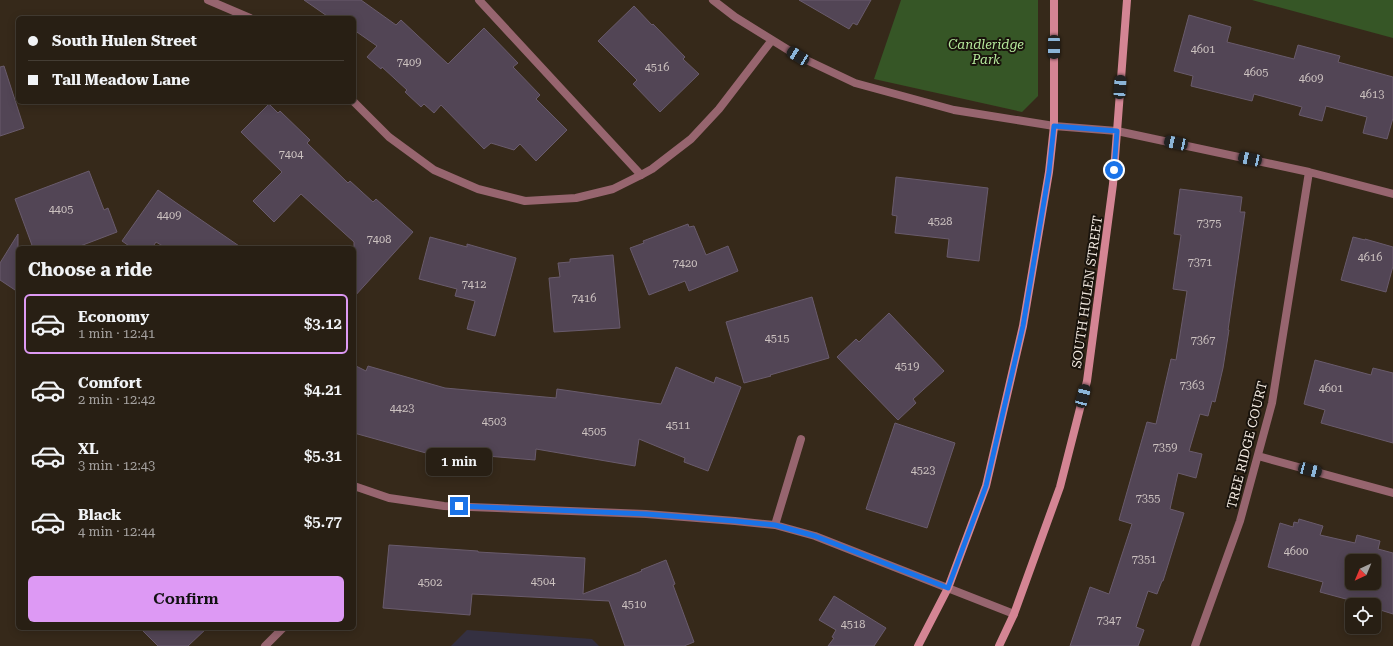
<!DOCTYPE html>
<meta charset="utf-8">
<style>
:root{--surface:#281f14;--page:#30271d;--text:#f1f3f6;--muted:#a5a2a0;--line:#443d34;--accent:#dd99f4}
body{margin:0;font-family:"Roboto Serif",serif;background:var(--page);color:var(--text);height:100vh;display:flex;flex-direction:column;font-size:15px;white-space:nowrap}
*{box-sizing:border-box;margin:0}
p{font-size:13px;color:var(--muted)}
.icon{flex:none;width:22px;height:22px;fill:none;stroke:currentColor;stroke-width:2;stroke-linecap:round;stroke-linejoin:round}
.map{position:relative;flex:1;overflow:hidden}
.panel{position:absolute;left:16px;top:246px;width:340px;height:384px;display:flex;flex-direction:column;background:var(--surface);border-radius:6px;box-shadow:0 2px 10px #0003,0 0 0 1px var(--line)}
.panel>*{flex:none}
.top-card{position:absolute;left:16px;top:16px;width:340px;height:88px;border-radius:6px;box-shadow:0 2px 10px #0003,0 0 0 1px var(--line);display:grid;align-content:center;height:88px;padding:0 12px;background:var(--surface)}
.needle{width:26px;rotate:224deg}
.buttons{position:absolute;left:1345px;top:554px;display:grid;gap:8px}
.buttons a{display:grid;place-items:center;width:36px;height:36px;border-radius:6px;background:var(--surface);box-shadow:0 2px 10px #0003,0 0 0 1px var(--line);font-size:20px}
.end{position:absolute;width:18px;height:18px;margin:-9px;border:5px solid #1a73e8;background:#fff;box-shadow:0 0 0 2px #fff}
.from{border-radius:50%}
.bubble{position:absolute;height:28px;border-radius:6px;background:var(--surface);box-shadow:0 2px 10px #0003,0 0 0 1px var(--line);font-size:13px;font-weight:600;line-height:28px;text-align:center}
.car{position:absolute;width:12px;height:24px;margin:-12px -6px;border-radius:5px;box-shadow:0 0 3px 1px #0007;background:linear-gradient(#222 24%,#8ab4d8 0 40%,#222 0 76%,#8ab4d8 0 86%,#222 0)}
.top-card b{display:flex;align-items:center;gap:14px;height:38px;font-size:15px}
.top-card b+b{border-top:1px solid var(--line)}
.top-card i{width:10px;height:10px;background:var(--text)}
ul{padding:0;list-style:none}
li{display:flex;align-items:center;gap:12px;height:60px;margin:0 8px 6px;padding:0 4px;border:2px solid transparent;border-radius:6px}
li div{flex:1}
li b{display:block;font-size:15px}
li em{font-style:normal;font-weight:600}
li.active{border-color:var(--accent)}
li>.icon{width:36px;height:36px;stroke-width:1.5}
h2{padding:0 12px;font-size:18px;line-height:48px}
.primary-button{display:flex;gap:8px;margin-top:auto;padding:8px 12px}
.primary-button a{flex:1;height:46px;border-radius:6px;background:var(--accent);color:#111;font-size:16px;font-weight:600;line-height:46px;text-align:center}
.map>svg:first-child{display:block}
</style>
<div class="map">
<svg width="1393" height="646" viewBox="0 0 1393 646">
<rect width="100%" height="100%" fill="#36291a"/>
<path fill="#343041" d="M467 630 592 639 599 646H451Z"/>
<path fill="#365626" d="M901 0H1038V96L1022 112 874 79Z
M1252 0H1393V38Z"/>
<path fill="#524555" stroke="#695b6c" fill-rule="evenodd" d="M304 0H361L396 25 401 20 448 64 484 28 518 63 513 67 540 95 536 99 567 130 536 161 520 144 514 150 491 143 484 149 441 105 434 113 424 104 421 107 405 92 407 90 382 67 381 69 367 57 377 46 354 30V18H330Z
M799 0H871L857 25 853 23 849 29Z
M634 6 652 25 653 24 685 57 683 59 699 74 660 112 633 84 637 80 598 41Z
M1189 15 1231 27 1227 42 1294 59 1298 45 1340 56 1338 62 1393 77V118L1387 139 1363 133 1367 117 1326 106 1322 121 1299 115 1302 107 1254 94 1252 101 1191 86 1193 76 1174 71Z
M4 66 24 128 0 136V67Z
M269 104 278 113 280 111 310 140 307 143 348 183 350 181 373 202 376 199 413 232 354 297V242L301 194 274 222 253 201 282 172 241 132Z
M89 171 104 210 108 208 117 232 75 248H33L15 199Z
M896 177 988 188 979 261 947 257 949 239 895 233 897 216 892 215Z
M1180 189 1242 197 1240 212H1245L1228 330H1229L1223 368 1215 402 1212 401 1208 416 1200 414 1189 451 1202 454 1196 478 1178 473 1170 509 1184 513 1163 581H1162L1157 594 1148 591 1136 627 1144 630 1138 646H1070L1090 587 1109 594 1132 524 1119 520 1147 422 1156 424 1171 359 1176 360 1187 291 1173 289 1181 235 1174 234Z
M158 190 175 202 242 248H166L156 242 152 248H132L122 241Z
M688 224 689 227 694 226 706 255 728 246 738 271 689 291 685 281 649 295 630 248 644 243 643 241Z
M18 234V292L0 280V263Z
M430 237 467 247V244L516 258 495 336 467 329 475 301 455 296 457 289 419 279Z
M1353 237 1365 240V239L1393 247V266L1386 292 1341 280Z
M613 255 620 328 554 332 549 278 560 277 558 263 570 262V259Z
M812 297 829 358 770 375 771 376 744 383 726 322Z
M889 313 944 371 913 399 916 403 898 420 837 357 856 339 859 342Z
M1315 360 1371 375 1373 368 1393 373V443L1321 423 1325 410 1304 404Z
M354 365 366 371 368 366 445 388 556 398 557 389 661 404 676 367 714 383 716 377 741 387 708 471 684 462 685 458 639 439 635 466 536 449 535 460 426 451V453L354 433Z
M895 423 955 443 927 528 866 509Z
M1299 519 1323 526 1320 535 1355 543 1357 535 1380 541 1378 549 1393 553V614L1374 608V605H1368L1320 592 1323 582 1268 567 1280 523 1293 527 1294 522 1298 523ZM1352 561H1374V583H1352Z
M389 545 478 551V552L585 558 583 594 642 571 641 570 666 560 675 584 673 585 694 642 684 646H625L609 601 472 594 470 615 383 608Z
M834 596 886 628 874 646H828L834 638 832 637 836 630 819 620Z
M140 628H207L188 646H158Z"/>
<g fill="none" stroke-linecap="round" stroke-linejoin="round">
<path stroke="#97656f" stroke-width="8" d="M479 0 641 175"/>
<path stroke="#97656f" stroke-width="8" d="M208 0 250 18
M713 0 735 17 798 56 855 83 954 110 1054 126 1117 131 1309 172 1393 194
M354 102 389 137 434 170 478 189 525 201 576 198 613 189 641 175 652 169 691 139 719 109 772 40
M1258 456 1393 493
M354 486 389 498 444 506 646 514 735 521 775 525 815 536 1014 614
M775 525 801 439
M265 646 283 628
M1195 646 1240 521 1272 403 1309 172"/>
<path stroke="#d48594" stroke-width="8" d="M918 646 948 588 986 486 1023 326 1049 172 1054 126V0
M999 646 1014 614 1060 487 1087 381 1113 184 1127 0"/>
</g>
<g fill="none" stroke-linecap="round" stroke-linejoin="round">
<path stroke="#1a73e8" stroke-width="5" d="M459 506 646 514 735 521 775 525 815 536 948 588 986 486 1023 326 1049 172 1054 126 1117 131 1114 170"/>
</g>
<g text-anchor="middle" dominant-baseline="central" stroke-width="4" stroke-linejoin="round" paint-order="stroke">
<g font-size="11" fill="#ccc2c0">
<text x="1203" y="49">4601</text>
<text x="409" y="62">7409</text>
<text x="657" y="67">4516</text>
<text x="1256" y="72">4605</text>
<text x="1311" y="78">4609</text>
<text x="1372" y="94">4613</text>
<text x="291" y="154">7404</text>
<text x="61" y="209">4405</text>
<text x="169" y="215">4409</text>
<text x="940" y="221">4528</text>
<text x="1209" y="223">7375</text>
<text x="379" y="239">7408</text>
<text x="1370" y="257">4616</text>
<text x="1200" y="262">7371</text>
<text x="685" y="263">7420</text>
<text x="474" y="284">7412</text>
<text x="584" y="298">7416</text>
<text x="777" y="338">4515</text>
<text x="1203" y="340">7367</text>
<text x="907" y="366">4519</text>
<text x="1192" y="385">7363</text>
<text x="1331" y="388">4601</text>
<text x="402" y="408">4423</text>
<text x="494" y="421">4503</text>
<text x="678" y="425">4511</text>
<text x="594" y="431">4505</text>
<text x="1165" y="447">7359</text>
<text x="923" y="470">4523</text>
<text x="1148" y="498">7355</text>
<text x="1296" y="551">4600</text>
<text x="1144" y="559">7351</text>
<text x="543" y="581">4504</text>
<text x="430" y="582">4502</text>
<text x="634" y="604">4510</text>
<text x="1109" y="620">7347</text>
<text x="853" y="624">4518</text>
</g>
<g font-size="13" font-style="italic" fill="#b6ea9d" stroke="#19130c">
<text x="986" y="44">Candleridge<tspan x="986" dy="15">Park</tspan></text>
</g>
<g font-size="13" fill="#f5ece3" stroke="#19130c">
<text transform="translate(1087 292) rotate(-82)">SOUTH HULEN STREET</text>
<text transform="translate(1247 445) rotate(-76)">TREE RIDGE COURT</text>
</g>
</g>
</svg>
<div class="buttons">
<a><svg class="needle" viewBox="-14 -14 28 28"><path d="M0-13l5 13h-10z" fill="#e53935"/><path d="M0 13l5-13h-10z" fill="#a5a2a0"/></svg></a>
<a><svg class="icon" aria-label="locate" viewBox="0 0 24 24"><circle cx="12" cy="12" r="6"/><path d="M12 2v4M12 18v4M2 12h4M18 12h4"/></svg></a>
</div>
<i class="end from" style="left:1114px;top:170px"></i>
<i class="end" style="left:459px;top:506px"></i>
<div class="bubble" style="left:426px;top:448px;width:66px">1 min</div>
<i class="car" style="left:1054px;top:47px;rotate:180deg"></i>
<i class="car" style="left:798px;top:56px;rotate:302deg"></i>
<i class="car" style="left:1120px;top:87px;rotate:4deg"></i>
<i class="car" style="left:1176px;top:143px;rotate:282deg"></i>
<i class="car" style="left:1250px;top:159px;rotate:282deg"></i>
<i class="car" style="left:1083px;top:396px;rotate:15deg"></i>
<i class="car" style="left:1310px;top:470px;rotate:105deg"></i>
<div class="top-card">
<b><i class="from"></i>South Hulen Street</b>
<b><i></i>Tall Meadow Lane</b>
</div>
<section class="panel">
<h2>Choose a ride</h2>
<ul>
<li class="active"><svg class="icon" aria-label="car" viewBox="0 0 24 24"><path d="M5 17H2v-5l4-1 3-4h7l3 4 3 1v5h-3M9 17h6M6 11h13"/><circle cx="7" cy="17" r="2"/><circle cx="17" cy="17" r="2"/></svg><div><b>Economy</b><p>1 min · 12:41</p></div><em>$3.12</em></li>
<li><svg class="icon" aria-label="car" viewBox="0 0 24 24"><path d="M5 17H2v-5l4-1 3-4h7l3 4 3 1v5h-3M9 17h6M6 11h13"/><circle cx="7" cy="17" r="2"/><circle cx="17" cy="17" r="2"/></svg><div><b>Comfort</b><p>2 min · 12:42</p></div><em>$4.21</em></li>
<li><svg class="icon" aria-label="car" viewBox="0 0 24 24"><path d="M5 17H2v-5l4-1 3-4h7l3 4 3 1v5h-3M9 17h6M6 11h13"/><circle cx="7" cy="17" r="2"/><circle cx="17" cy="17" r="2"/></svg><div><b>XL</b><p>3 min · 12:43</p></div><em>$5.31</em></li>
<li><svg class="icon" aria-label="car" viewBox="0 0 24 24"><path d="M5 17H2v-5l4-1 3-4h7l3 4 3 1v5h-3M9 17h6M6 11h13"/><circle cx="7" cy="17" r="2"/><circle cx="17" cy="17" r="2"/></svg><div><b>Black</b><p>4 min · 12:44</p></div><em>$5.77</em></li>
</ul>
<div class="primary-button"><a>Confirm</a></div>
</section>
</div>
